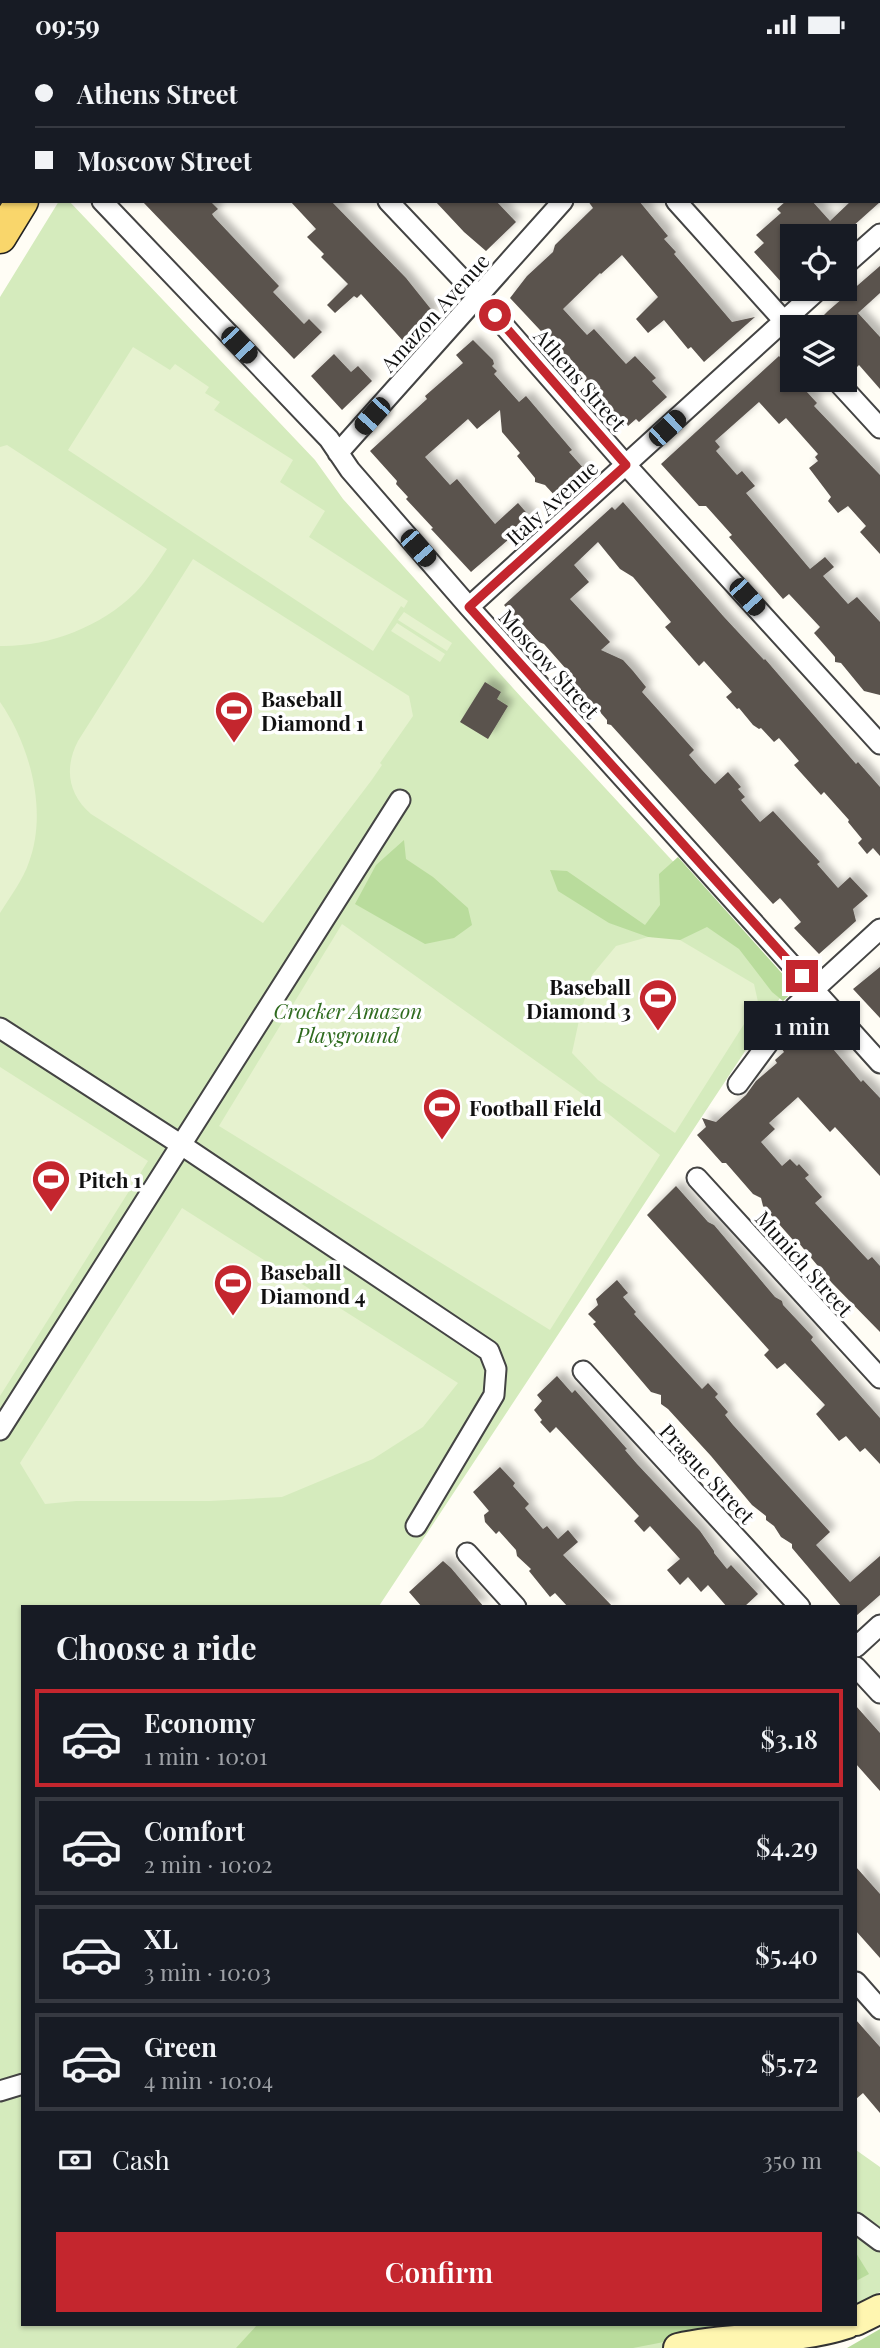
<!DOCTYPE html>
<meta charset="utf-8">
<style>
:root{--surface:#171b24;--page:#20242c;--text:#f1f3f6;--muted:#9ea1a6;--line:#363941;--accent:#c4262e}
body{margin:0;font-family:"Playfair Display",serif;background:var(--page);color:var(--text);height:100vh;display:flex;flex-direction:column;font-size:26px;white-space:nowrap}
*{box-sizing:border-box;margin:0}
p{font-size:23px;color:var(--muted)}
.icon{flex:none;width:38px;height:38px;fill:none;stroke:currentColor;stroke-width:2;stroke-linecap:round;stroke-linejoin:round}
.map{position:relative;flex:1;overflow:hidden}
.details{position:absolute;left:21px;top:1556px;width:836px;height:721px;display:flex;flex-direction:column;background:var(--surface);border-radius:0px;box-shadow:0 2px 5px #0004}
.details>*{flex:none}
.hud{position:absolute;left:0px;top:0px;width:880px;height:154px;box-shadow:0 2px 5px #0004;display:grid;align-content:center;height:154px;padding:0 35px;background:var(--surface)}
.fabs{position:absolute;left:780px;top:175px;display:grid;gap:14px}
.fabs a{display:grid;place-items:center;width:77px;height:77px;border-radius:0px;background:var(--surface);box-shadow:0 2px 5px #0004;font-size:35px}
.end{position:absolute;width:32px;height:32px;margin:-16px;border:9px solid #c4262e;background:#fff;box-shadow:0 0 0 4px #fff}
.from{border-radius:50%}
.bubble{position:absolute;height:49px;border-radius:0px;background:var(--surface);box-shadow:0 2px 5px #0004;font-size:23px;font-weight:600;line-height:49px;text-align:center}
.car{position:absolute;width:21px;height:42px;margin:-21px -10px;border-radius:9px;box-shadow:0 0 5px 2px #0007;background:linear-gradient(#222 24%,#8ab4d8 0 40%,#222 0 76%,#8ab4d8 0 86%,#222 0)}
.hud b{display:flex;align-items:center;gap:24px;height:66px;font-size:26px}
.hud b+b{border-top:2px solid var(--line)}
.hud i{width:18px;height:18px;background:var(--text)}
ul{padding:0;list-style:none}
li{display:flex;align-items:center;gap:21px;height:98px;margin:0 14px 10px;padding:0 21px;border:4px solid var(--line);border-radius:0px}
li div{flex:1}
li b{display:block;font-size:26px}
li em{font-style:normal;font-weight:600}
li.active{border-color:var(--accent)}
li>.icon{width:63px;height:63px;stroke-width:1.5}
h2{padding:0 35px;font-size:32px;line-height:84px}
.pay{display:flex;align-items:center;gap:18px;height:77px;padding:0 35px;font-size:26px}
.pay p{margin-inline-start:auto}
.action{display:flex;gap:14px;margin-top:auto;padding:14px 35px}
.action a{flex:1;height:80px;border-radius:0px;background:var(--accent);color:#fff;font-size:28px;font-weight:600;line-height:80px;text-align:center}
.status{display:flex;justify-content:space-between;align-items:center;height:49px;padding:0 35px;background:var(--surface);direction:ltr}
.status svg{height:19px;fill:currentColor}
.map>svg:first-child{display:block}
</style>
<div class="status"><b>09:59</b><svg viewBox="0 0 49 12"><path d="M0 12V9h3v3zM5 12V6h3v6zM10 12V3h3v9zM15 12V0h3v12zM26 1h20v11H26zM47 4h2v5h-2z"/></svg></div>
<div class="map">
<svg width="880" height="2299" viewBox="0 0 880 2299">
<defs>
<filter id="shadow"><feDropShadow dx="6" dy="-6" stdDeviation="3.5" flood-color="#0004"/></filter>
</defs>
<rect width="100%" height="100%" fill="#fffdf5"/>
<path fill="#d5ebbd" d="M59 152H69L315 411 343 450 522 649 788 937 379 1557 23 1558V2275H795L793 2299H0V248Z
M856 2101 880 2118V2243L856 2256Z"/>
<path fill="#b9dc9c" d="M404 791 406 810 433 828 468 859 472 876 454 889 425 895 355 855 376 816Z
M678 808 796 940 783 952 772 943 739 900 707 878 680 891 665 894 609 874 558 842 550 821 567 822 645 876 660 856 659 825Z
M856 2204 869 2225 856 2232Z
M258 2275H757L633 2299H236Z
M880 2280V2299H847Z"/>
<path fill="#e6f2cf" d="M133 298 170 321 175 315 209 338 205 344 220 353 214 361 293 411 280 433 325 462 309 488 408 552 404 559 401 557 373 602 68 401Z
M7 396 167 500C157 515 148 531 135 544 101 578 48 598 0 597V398Z
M193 510 409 647 413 667 380 714 382 716 371 732 263 874 91 765C68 745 64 719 78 692Z
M404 563 452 594 447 602 398 571Z
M397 574 445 605 440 613 391 582Z
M0 653C30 696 48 762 29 813 23 831 10 848 0 864Z
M342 875 591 1051 660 1106 550 1281 219 1077Z
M648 888 680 891 754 935 758 953 675 1084 598 1031 572 1004 581 962 592 926 616 897Z
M0 1018 148 1112 0 1347Z
M182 1159 458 1334 423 1378 373 1410 282 1448 210 1452H76L45 1455 20 1414Z"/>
<path fill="#5a524d" filter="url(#shadow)" d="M142 152H210L218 160 212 165 214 168 279 237 273 243 302 273 304 275 309 270 322 283 294 310Z
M290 152H331L406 229 434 264 404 293 361 245 357 249 354 247 335 264 327 256 348 235 321 208 324 205 307 188 316 180Z
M435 152H496L516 173 486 202 464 183Z
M588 152H639L668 187 664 190 676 203 674 205 732 273 755 268 704 313 691 298 688 300 664 271 648 284 636 270 658 248 622 206 601 225 600 224 563 260 587 286 594 280 626 315 635 307 656 329 652 332 667 348 639 373 636 370 628 377 586 335 583 327 510 249 527 227 553 203 555 196 593 159Z
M786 152H812L830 172 851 152 880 153 842 187H793V246L754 203 764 194 756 186 781 164 777 160Z
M880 217V244L858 264 880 288V340L859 316 857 318 845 304V278H812L828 262Z
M473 291 493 311 494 315 492 317 497 322 494 325 519 353 526 347 572 401 569 403 585 421 556 448 545 436 535 433V429L517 407 520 404 502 383 500 361 477 380 468 370 425 408 450 436 457 430 495 475 518 454 532 470 471 523 431 480 433 479 406 450 408 448 396 435 397 432 370 402 427 350 425 347 463 314 456 306Z
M334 305 351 323 358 317 372 332 342 361 311 327Z
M779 307 792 322 793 331H796L817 354 814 357 880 426V505L860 483 866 477 848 457 838 464 828 452 831 448 809 419 818 412 815 408 818 405 786 369 779 375 759 353 715 392 720 398 716 402 737 426 742 422 755 437 746 444 810 520 825 508 834 518 823 527 848 555 857 548 880 573V646L864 642 841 614 835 613V608L814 584 820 578 789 545 783 550 729 488 732 486 706 457H699L661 415Z
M623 453 724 568 764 611 765 610 856 715 858 713 880 738V807L873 799 867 805 858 794 862 790 848 773 849 771 824 743 821 746 794 716 799 712 779 689 774 693 761 679 759 680 753 676 739 659 737 660 726 648 732 643 704 612 699 617 665 578 671 573 633 528 620 520 598 493 574 516 589 533 570 550 610 593 601 601 623 611 633 622 646 638 642 643 694 701 689 706 702 721 715 735 728 723 741 738 738 740 745 748 741 751 760 773 773 762 820 813 817 815 838 839 850 828 868 847 853 860 856 872 819 905 794 879 801 873 780 849 773 855 611 676 607 675V671L572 631 574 629 544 595 539 593 504 556 612 458 615 461Z
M485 633 501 643 497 650 508 657 488 690 460 673Z
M880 918V969L853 940Z
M811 974 861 1033 863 1031 880 1049V1127L835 1078 830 1083 798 1048 769 1074 775 1080 761 1093 782 1117 790 1110 797 1117 799 1115 809 1126 805 1129 822 1148 815 1154 868 1211 872 1208 880 1217V1283L832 1234 798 1193 793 1191 763 1157 761 1149 753 1145 726 1114H722L697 1086 706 1078 702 1069 716 1073 746 1046 756 1032 777 1014 775 1011 784 1003 782 1000Z
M676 1137 708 1173 714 1176 775 1248 782 1252 783 1256 813 1288 811 1291 880 1369V1415L865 1399 860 1403 846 1387 839 1392 816 1365 825 1356 785 1314 777 1320 764 1306 769 1301 647 1166Z
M617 1231 628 1244 623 1248 636 1263 634 1265 702 1340 708 1334 718 1345 715 1348 728 1363 725 1366 733 1376 830 1483 816 1496 850 1533 880 1507V1546L856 1567V1558H842L792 1499V1495L781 1488 774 1477 766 1471V1467L752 1456 711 1407 668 1360 661 1355V1346L651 1343 593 1275 596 1273 588 1265 598 1256 596 1250Z
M557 1327 572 1344 575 1341 627 1400 625 1401 637 1415 700 1482 714 1502V1504L727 1520 731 1516 758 1545 744 1558H727L708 1536 701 1543 688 1528 680 1536 667 1521 680 1510 650 1477 644 1483 634 1472 639 1467 556 1378 550 1384 540 1373 542 1371 534 1361 542 1352 537 1346Z
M500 1418 515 1434 513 1437 529 1455 525 1459 543 1480 547 1477 558 1490 568 1481 578 1493 563 1506 613 1558H568L555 1544 550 1548 529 1522 531 1520 517 1507 516 1501 499 1482 496 1485 485 1473 484 1466 489 1462 473 1443Z
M443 1512 451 1519 484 1558H422L409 1543Z
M856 1657 880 1684V1742L856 1715Z
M856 1818 880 1845V1909L856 1882Z
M856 1971 880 1998V2064L863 2044 856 2050Z"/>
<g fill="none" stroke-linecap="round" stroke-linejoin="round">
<g stroke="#444" stroke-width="23">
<path id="street" d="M244 0 246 2
M535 0 537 2
M824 0 826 2
M698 2 699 0
M878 60 880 62
M0 102 2 101
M102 152 329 390 350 421 469 558 880 1014
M388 152 478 247 626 416 880 695
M676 152 793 282
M845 216 880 185
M836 331 880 379
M338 404 563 152
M469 558 819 240
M0 979 183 1097 489 1302 496 1320 494 1346 416 1477
M738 1035 795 958 880 880
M697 1129 880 1329
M583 1322 800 1558
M0 1381 400 751
M467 1504 516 1558
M856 1598 880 1576
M856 1618 880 1644
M856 1933 880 1960
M0 2042 23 2035
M856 2174 880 2192"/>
</g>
<g stroke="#333" stroke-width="32">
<path id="secondary" d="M856 2272 880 2260
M678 2299C734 2286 793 2293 847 2275"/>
</g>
<g stroke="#222" stroke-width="35">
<path id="primary" d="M116 2 118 0
M146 2 148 0
M0 188 22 152"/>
</g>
<use href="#street" stroke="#fff" stroke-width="19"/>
<use href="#secondary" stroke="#fff6b0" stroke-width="28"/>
<use href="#primary" stroke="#f9d66b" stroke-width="32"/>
</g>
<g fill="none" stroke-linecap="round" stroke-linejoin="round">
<path stroke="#c4262e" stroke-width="9" d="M495 266 626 416 469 558 802 927"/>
</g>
<defs>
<g id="stadium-pin" transform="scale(2.0125)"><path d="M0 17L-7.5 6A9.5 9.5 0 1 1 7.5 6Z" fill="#c4262e" stroke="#fff"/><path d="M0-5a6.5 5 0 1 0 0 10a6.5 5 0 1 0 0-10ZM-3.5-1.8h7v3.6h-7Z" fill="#fff"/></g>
</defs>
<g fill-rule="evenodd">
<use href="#stadium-pin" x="234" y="661"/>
<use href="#stadium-pin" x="658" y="949"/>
<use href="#stadium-pin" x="442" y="1058"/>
<use href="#stadium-pin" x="51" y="1130"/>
<use href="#stadium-pin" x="233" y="1234"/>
</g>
<g text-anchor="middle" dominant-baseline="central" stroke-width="7" stroke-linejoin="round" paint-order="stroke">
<g font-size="21" fill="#111" stroke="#fff">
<text transform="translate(434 263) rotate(-48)">Amazon Avenue</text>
<text transform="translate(581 330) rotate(49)">Athens Street</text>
<text transform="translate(551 453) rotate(-42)">Italy Avenue</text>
<text transform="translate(550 614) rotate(48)">Moscow Street</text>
<text transform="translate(805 1214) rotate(48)">Munich Street</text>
<text transform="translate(708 1424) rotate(47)">Prague Street</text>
</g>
<g font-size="21" font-weight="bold" fill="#111" stroke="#fff" text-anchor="start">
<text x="261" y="649">Baseball<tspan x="261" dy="24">Diamond 1</tspan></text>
<text x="631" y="937" text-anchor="end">Baseball<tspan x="631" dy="24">Diamond 3</tspan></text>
<text x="469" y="1058">Football Field</text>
<text x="78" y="1130">Pitch 1</text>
<text x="260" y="1222">Baseball<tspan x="260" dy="24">Diamond 4</tspan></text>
</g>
<g font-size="21" font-style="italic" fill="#2f6b1f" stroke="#fff">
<text x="348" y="961">Crocker Amazon<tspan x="348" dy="24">Playground</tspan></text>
</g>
</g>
</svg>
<div class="fabs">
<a><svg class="icon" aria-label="locate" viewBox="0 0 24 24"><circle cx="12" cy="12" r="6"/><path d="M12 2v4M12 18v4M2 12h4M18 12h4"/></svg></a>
<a><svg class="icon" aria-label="layers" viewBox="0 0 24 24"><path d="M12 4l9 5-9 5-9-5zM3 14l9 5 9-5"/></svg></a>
</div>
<i class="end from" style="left:495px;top:266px"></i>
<i class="end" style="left:802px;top:927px"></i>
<div class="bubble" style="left:744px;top:952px;width:116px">1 min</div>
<i class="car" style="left:239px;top:296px;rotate:136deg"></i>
<i class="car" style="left:372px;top:367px;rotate:222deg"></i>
<i class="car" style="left:667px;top:379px;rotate:47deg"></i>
<i class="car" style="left:418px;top:499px;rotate:139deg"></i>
<i class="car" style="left:747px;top:548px;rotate:138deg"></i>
<div class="hud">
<b><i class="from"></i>Athens Street</b>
<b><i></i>Moscow Street</b>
</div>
<section class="details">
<h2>Choose a ride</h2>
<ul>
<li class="active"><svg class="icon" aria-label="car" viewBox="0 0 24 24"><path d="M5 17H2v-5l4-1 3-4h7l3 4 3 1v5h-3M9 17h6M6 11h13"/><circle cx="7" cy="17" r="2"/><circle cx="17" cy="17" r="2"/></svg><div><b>Economy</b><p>1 min · 10:01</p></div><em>$3.18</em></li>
<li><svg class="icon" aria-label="car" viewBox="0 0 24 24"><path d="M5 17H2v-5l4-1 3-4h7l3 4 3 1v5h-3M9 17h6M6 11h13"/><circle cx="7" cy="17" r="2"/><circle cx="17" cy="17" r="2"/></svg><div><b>Comfort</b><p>2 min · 10:02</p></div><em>$4.29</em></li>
<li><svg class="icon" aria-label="car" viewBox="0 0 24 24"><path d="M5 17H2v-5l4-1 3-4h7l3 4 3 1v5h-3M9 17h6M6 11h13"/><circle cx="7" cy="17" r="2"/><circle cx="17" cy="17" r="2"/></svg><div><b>XL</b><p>3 min · 10:03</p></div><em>$5.40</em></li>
<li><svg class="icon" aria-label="car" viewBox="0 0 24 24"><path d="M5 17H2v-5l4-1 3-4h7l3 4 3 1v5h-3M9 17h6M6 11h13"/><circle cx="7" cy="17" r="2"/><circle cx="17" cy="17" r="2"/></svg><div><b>Green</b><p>4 min · 10:04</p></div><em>$5.72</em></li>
</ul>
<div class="pay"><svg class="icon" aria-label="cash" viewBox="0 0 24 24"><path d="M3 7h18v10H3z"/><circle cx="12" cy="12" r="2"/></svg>Cash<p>350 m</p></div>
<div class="action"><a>Confirm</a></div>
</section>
</div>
